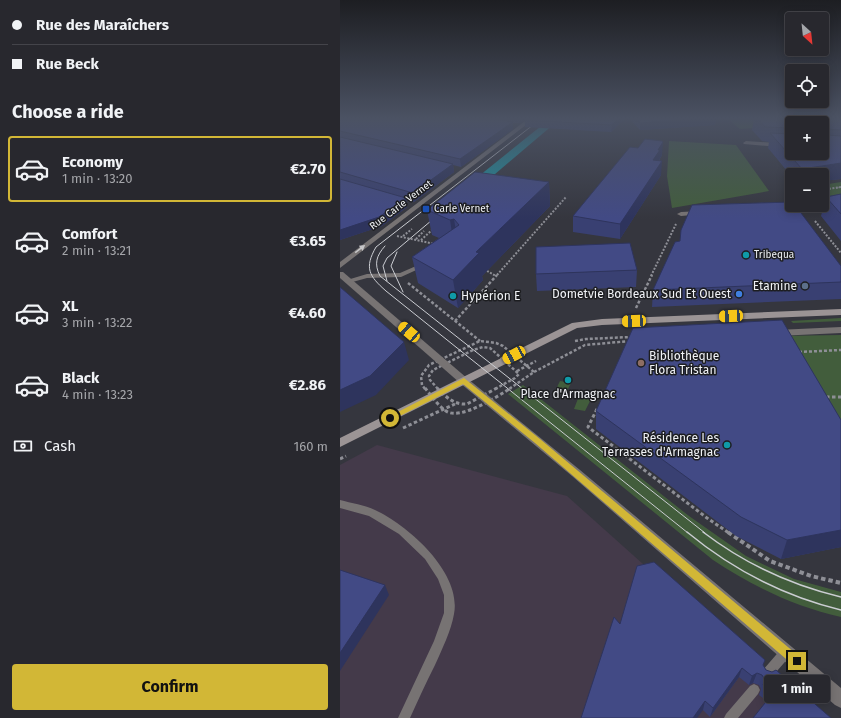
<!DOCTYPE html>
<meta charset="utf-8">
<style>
:root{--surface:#28282e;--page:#34343a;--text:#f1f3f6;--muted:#a5a6aa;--line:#44444a;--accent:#d2b736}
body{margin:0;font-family:"Fira Sans",sans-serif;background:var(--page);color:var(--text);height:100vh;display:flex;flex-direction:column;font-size:15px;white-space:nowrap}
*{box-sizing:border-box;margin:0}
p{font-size:13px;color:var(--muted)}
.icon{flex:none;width:22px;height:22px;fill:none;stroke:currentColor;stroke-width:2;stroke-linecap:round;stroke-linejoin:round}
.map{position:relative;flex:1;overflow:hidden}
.panel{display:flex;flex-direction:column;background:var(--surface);width:340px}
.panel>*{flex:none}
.banner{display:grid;align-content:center;height:88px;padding:0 12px;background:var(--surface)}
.needle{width:26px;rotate:153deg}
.tools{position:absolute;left:445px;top:12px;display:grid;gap:8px}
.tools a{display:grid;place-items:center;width:44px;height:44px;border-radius:4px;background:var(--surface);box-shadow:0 2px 10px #0003,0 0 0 1px var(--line);font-size:20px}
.end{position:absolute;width:18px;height:18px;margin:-9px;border:5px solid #d2b736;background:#111;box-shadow:0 0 0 2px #111}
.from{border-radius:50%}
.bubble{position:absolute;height:28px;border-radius:4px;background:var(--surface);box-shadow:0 2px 10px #0003,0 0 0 1px var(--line);font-size:13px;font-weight:700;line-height:28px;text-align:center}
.car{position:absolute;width:12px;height:24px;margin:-12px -6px;border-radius:5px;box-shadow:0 0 3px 1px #0007;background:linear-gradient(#f5c518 24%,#345 0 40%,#f5c518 0 76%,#345 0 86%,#f5c518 0)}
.banner b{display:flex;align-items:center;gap:14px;height:38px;font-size:15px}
.banner b+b{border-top:1px solid var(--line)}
.banner i{width:10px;height:10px;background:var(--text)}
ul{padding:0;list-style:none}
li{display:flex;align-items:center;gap:12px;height:66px;margin:0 8px 6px;padding:0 4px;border:2px solid transparent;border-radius:4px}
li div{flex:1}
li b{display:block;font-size:15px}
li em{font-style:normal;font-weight:700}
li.on{border-color:var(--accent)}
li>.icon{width:36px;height:36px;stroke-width:1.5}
h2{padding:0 12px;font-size:18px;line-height:48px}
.pay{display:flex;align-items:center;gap:10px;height:44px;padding:0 12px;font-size:15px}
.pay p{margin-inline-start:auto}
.action{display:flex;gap:8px;margin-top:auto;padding:8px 12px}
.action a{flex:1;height:46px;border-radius:4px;background:var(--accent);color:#111;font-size:16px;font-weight:700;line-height:46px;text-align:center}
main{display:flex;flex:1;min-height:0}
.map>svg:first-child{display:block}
</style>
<main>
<section class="panel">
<div class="banner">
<b><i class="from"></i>Rue des Maraîchers</b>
<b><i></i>Rue Beck</b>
</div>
<h2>Choose a ride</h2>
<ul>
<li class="on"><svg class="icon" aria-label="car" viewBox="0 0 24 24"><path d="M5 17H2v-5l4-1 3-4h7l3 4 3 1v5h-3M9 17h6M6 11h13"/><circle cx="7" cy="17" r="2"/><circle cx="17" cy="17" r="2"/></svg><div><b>Economy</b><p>1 min · 13:20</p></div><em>€2.70</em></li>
<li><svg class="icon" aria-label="car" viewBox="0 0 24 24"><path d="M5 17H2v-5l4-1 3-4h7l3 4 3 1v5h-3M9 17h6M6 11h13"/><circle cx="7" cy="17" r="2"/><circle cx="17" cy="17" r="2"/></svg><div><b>Comfort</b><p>2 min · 13:21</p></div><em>€3.65</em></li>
<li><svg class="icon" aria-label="car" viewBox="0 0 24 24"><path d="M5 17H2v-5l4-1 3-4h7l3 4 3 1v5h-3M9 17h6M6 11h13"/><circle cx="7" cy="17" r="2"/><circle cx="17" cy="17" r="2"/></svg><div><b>XL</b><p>3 min · 13:22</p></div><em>€4.60</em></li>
<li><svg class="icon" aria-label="car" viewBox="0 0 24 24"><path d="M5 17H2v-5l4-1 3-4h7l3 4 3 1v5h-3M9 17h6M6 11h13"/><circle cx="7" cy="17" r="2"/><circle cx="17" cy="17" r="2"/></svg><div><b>Black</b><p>4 min · 13:23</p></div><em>€2.86</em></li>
</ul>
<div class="pay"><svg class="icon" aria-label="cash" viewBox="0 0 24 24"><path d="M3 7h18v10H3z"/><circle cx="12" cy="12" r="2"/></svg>Cash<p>160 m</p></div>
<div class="action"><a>Confirm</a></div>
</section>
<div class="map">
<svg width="501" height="718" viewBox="0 0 501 718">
<rect width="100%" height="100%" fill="#35363e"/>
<path fill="#443a4a" d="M37 445 227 496 475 718H0V465Z"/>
<path fill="#425d3c" d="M387 118H487L474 123H452V125L400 129Z
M329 141 396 145 429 191 332 208 327 176Z
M501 182V200L482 204V185Z
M501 318V321L453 323 451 321Z
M501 335V451L437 336Z
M220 381 231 383 225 395 214 393Z
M183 385 349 516 406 556 454 579 501 592V617C455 607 412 586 373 560L168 394Z
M239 396 251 399 245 411 234 409Z"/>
<path fill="#1c909e" d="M211 118H221L141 186 129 184Z"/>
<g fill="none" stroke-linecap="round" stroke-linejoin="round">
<path stroke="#8e8f96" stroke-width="1.5" stroke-dasharray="1.5 1" stroke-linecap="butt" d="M496 188 501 187"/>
<path stroke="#8e8f96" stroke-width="2" stroke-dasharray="2 1.5" stroke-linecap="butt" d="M482 190 501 187
M446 193H452
M475 221 501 253
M57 236 95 244
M63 236 72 229
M76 239 84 231
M81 240 92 230
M144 269 156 276
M157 275 226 197
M311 276 336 224"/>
<path stroke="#8e8f96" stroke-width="2.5" stroke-dasharray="3 2" stroke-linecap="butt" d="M68 283 140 341
M296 308 312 275
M115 321 157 275
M235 341 246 339 291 337
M459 352 501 350
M177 371 196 361
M194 372 245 345 290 341
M85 389 82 385 81 376 89 365 140 341 156 343 163 346 194 372 169 389
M98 389 90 380 89 376 93 370 133 350 143 347 150 348 179 374 175 378 155 389"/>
<path stroke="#8e8f96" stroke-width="3" stroke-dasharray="3.5 2.5" stroke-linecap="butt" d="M85 388C91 395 97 405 106 411 120 421 158 396 171 388
M97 388C106 397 114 405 127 404L157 388
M486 397H501
M257 409 248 427 367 518 389 533
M63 428 115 404
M0 459 6 456"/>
<path stroke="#8e8f96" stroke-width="4" stroke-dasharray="4.5 3" stroke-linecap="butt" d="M388 532 430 561 471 576 501 583"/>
<path fill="#777373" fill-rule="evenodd" d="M83 263 85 264V266L61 277 27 278 9 283 6 281 7 280 27 274 60 273Z
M0 500C11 503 25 505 35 510 69 526 122 573 114 614 111 631 102 649 95 665 86 683 78 700 70 718H58L94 641 104 613V595L98 579 85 559 59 534 29 516 0 508Z
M446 646 450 648 452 652 450 656 431 678 427 680 423 678 421 674 423 670 442 648Z
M414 684 418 686 420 690 418 694 398 718H384L386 714 410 686Z"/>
<path fill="#777373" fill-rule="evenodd" d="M501 202V206C491 208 463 217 455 211L458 209 475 208Z
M501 327V333L437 336 432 333 437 330Z"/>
<path fill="#777373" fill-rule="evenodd" d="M189 118H195L0 268V262Z
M406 141 452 144V148L404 144 403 143Z
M361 211 364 213 363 214 341 216 337 214 341 212Z
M124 378 128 379 240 470 501 688V708L495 705 232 476 120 383 119 381Z"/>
<path fill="#777373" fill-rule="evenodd" d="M0 272H3L128 379 129 381 128 383H120L0 278Z"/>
<path fill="#9b9495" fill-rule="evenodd" d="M501 309V315L262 325 237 328 0 447V438L232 323 262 319Z"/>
<path stroke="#cbcdd2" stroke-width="1" d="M202 118 36 247C24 268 29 276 46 291L348 533
M45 246C36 256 34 264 40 276L365 533
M57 252 51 266 63 292
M47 281 43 266 47 258 98 215"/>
<path stroke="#cbcdd2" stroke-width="1.5" d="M347 532C393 570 443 596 501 610
M363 532C405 564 450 585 501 597"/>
</g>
<path fill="#394072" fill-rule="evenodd" d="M0 118H186L180 123H173V129L121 167 113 165 114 172 74 202 66 199 67 207 42 226 0 240Z
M285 118 271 132 185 127V120Z
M289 118H376L375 125 300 130Z
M414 118H501V179L482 181V175H452V177L428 148 429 142 422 141 412 130ZM452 123 482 153H452Z
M298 148 322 155 319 161 321 175 280 239 233 232V216Z
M209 182 210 206 142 276 143 280 118 308 78 283 72 257 99 238 92 235 87 210Z
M501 194V241L481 216 486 197Z
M341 230 501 266V299L312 307 313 290 340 241Z
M297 270 296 287 197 291 196 274Z
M256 411 501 420V547L441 559 396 536 256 429Z
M280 624 423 665 426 670 491 718 427 701 419 695 421 689 419 685 413 683 409 685 399 677 370 717 363 710Z"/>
<path fill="#2e345d" d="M179 118H186L180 123Z
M278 118H285L271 132 272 125Z
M362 118H376L375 125 300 130V123Z
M173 122V129L121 167 120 159Z
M323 142 322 155 319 160V163L313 160 318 150Z
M322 161 321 175 280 239V224Z
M501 163V179L482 181V175H461L462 169Z
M113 164 114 172 74 202 73 193Z
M209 182 210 206 142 276 143 280 118 308 113 280 136 252Z
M66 198 67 207 42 226 0 240V230Z
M114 219 118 245 114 246 110 220Z
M64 342 69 360 36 395 0 412V390Z
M501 530V547L441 559 447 540Z
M45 585 49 595 0 671V653Z
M402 668 399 677 370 717 373 708Z
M417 673 413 683 409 685 412 676Z
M365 701 363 710 357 718H353Z"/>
<path fill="#424a85" stroke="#2e345d" d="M0 118H151L173 122 120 159 0 131Z
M187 118H278L272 125 185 120Z
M296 118H362L300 123Z
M417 118H501V130L486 129 484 134 486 135 501 136V163L462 169 430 133 452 134V153H482V123H452V128L425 127Z
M0 137 113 164 73 193 0 172Z
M305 139 322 141 323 142 318 150H320L313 160 322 161 280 224 233 216 290 147 298 148Z
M135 172 209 182 136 252 139 253 113 280 72 257 119 225 114 219 110 220 87 210Z
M0 179 66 198 39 217 0 230Z
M501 194V214L486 197Z
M452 202V205H455L501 266V282L313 290 335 242 340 241 341 230 352 205Z
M290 243 297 270 196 274V247Z
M0 287 64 342 30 376 0 390Z
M442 320 501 420V530L447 540 401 517 256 411 293 328Z
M314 562 425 660 423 665 426 670 432 672 436 670 491 718H413L433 693 423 685 425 680 422 675 417 673 412 676 402 668 373 708 365 701 353 718H241L274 617 280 624 297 566Z
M0 570 45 585 0 653Z"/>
<defs><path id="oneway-solid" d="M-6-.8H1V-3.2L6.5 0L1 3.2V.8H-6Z"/></defs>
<use fill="#c6c6c8" href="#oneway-solid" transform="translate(20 249) rotate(-37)"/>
<linearGradient id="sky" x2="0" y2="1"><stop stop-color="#1d1e22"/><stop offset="0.54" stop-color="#4b5263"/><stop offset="1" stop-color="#4b5263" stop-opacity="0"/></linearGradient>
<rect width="501" height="219" fill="url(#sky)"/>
<path fill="#d2b736" d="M124 378 200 439 461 658 462 661 461 665 457 667 453 665 195 443 123 384 52 420H47L46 418Z"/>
<rect fill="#1a4fb4" stroke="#1d1e21" stroke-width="1.5" x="82" y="205" width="8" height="8" rx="2"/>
<g fill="#0f9aa8" stroke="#1d1e21" stroke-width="1.5">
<circle cx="406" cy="255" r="4"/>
<circle cx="113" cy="296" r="4"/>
<circle cx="228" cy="380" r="4"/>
<circle cx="387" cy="445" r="4"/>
</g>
<circle fill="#5c6f8a" stroke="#1d1e21" stroke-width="1.5" cx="465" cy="286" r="4"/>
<circle fill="#3f7fe0" stroke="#1d1e21" stroke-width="1.5" cx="399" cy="294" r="4"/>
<circle fill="#8d6e63" stroke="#1d1e21" stroke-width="1.5" cx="301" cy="363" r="4"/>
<g text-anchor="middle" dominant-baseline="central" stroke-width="3" stroke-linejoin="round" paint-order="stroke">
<g font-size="10" fill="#f0f2f6" stroke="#1d1e21">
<text transform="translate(61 205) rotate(-37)">Rue Carle Vernet</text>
</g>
<g font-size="10" fill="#f0f2f6" stroke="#1d1e21" text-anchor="start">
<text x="94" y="209">Carle Vernet</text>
<text x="414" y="255">Tribequa</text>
</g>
<g font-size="12" fill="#f0f2f6" stroke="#1d1e21" text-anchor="end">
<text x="457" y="286">Etamine</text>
<text x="391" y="294">Dometvie Bordeaux Sud Et Ouest</text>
<text x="121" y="296" text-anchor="start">Hypérion E</text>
<text x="309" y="356" text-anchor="start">Bibliothèque<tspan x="309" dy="14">Flora Tristan</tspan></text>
<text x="228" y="394" text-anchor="middle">Place d'Armagnac</text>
<text x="379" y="438">Résidence Les<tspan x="379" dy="14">Terrasses d'Armagnac</tspan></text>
</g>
</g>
</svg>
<div class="tools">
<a><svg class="needle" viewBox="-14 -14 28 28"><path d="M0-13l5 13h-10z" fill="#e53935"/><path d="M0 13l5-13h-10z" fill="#a5a6aa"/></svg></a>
<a><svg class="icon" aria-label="locate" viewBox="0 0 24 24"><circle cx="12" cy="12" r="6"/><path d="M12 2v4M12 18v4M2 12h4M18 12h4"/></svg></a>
<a>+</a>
<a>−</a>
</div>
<i class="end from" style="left:50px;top:418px"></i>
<i class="end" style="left:457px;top:661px"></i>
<div class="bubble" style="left:424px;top:675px;width:66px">1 min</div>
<i class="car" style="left:391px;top:316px;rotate:267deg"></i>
<i class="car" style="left:294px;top:321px;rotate:267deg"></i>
<i class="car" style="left:69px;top:332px;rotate:311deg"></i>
<i class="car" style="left:174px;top:355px;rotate:242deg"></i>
</div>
</main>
